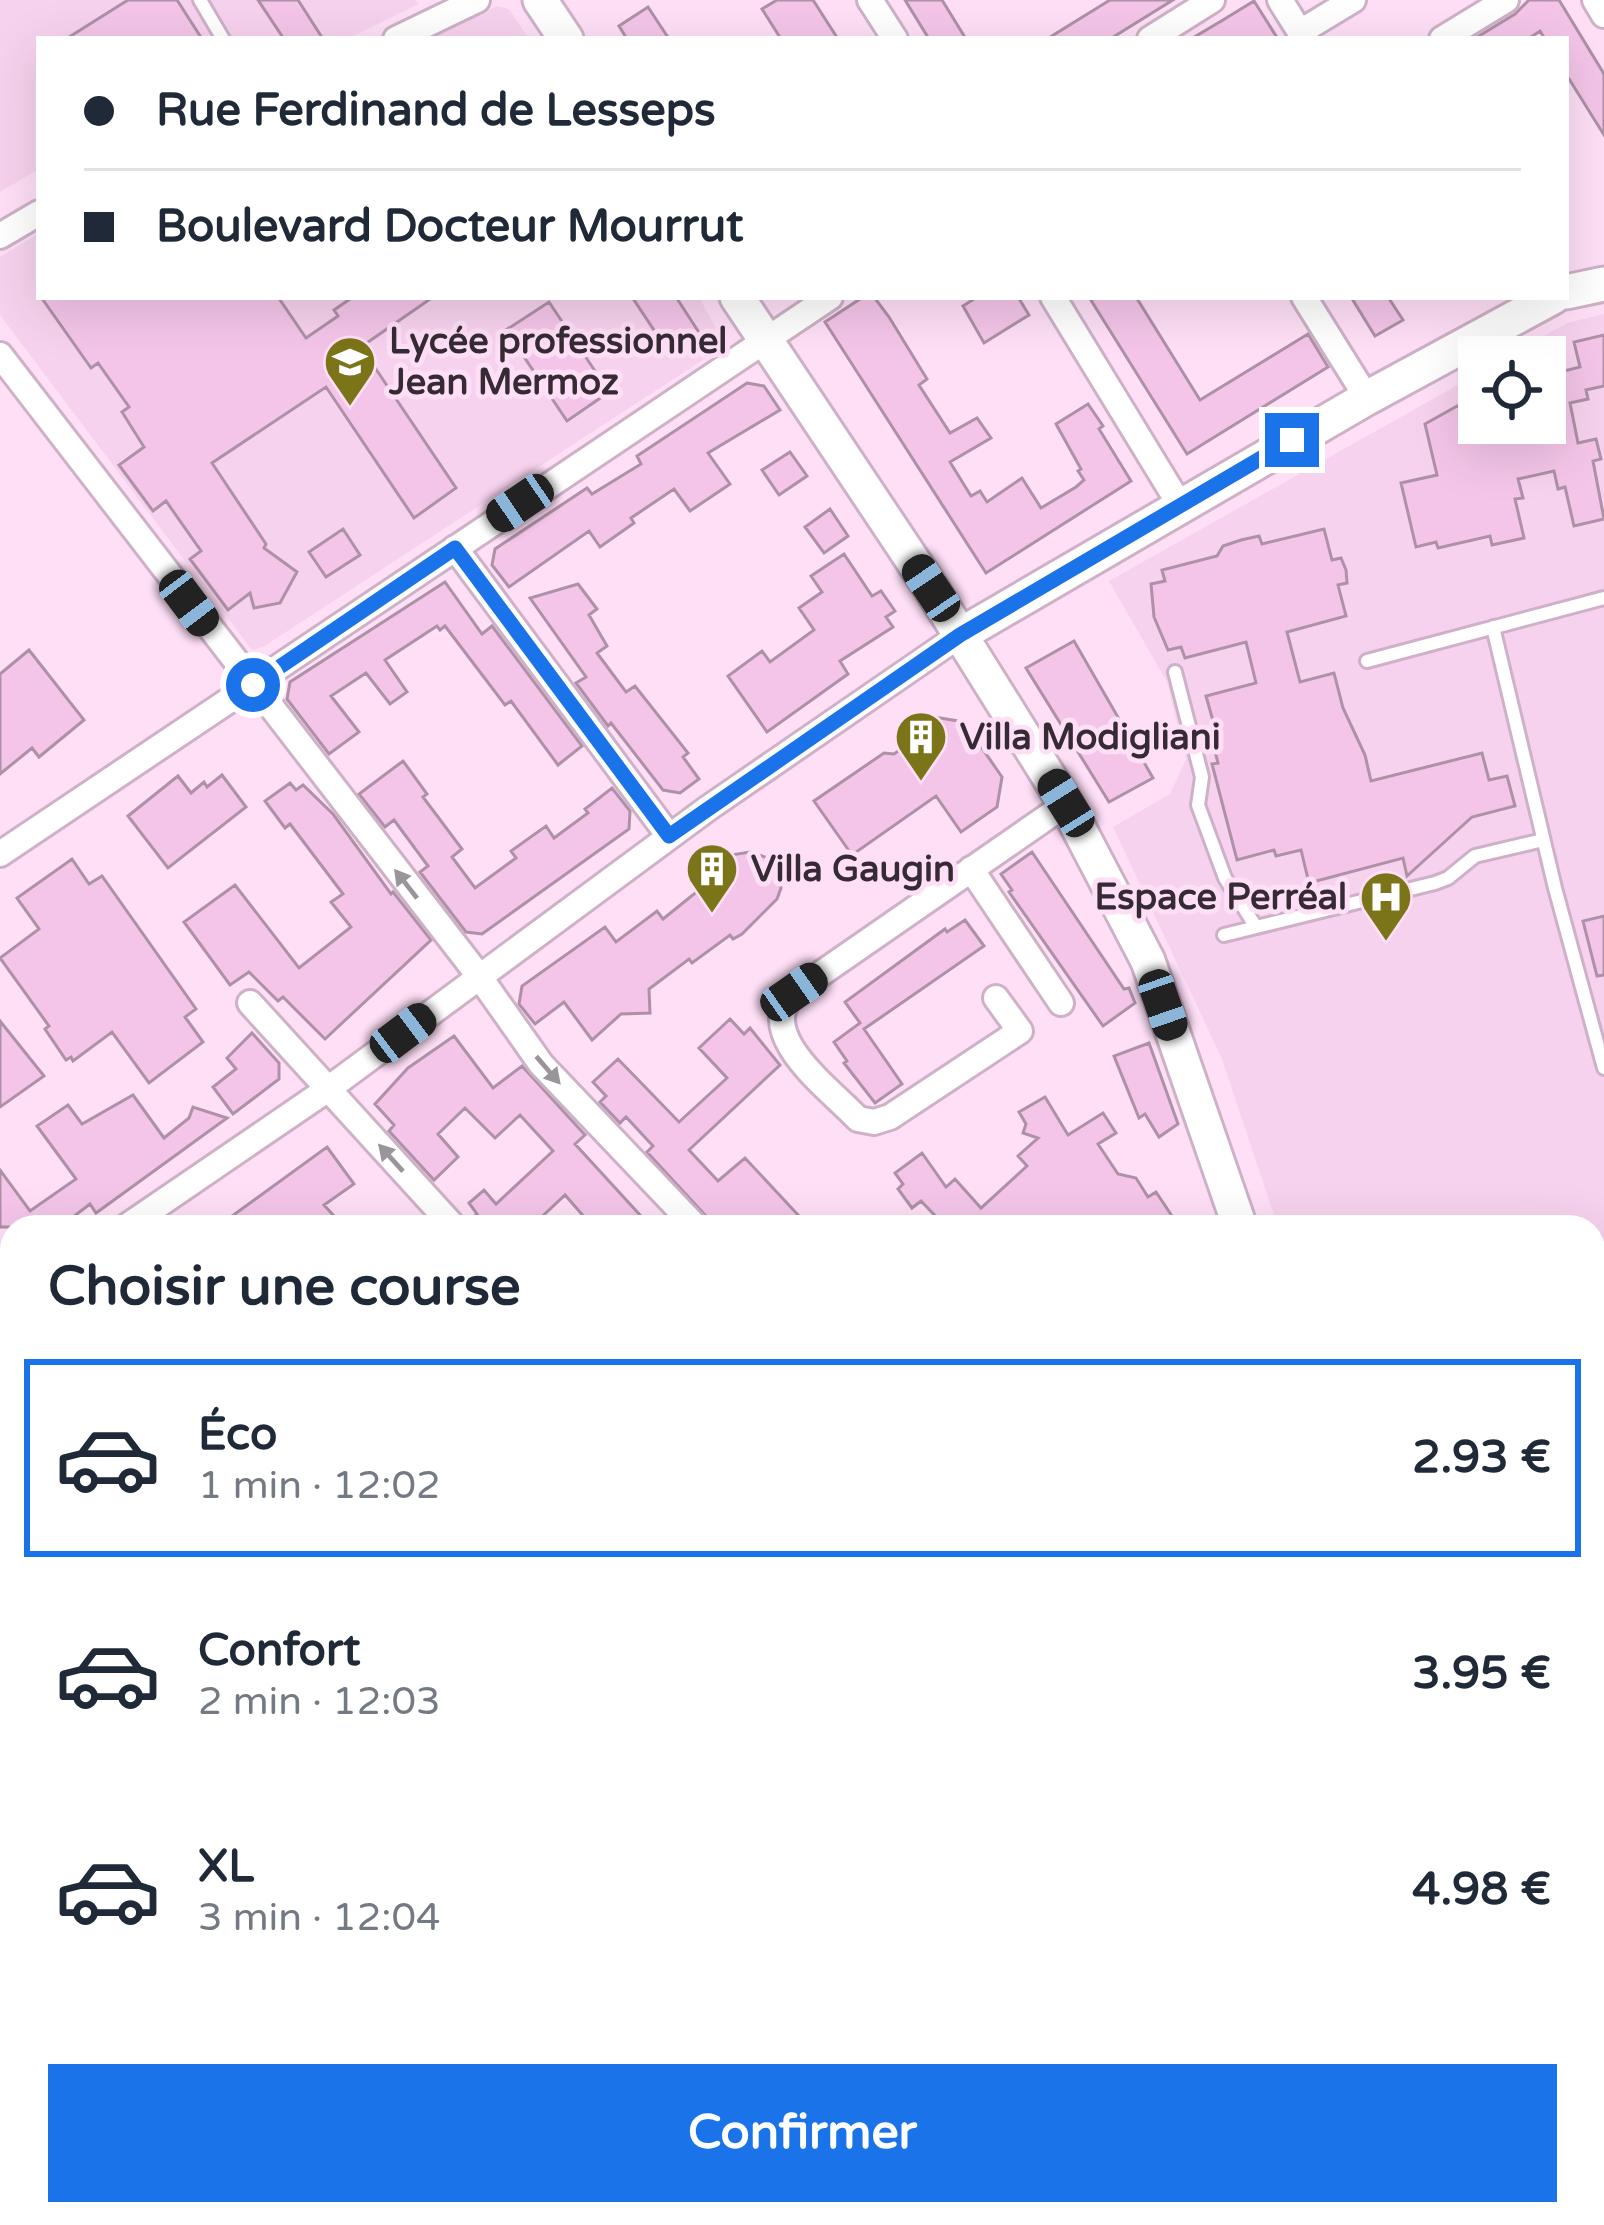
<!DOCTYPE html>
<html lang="fr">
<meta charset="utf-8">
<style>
:root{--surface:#fff;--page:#f2f2f3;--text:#1f2937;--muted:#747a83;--line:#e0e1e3;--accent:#1a73e8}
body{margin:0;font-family:"Varela Round",sans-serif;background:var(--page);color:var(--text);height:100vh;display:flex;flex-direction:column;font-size:45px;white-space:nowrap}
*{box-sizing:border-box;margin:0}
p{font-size:39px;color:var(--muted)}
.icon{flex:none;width:66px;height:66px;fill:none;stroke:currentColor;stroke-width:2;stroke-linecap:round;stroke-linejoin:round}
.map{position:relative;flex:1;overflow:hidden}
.panel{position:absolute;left:0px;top:1215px;width:1605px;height:1011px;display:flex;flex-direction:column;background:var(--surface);border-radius:36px 36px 0 0;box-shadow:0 12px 48px #0002}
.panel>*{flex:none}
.guide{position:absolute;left:36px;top:36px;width:1533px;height:264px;border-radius:0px;box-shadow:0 12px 48px #0002;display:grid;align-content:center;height:264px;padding:0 48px;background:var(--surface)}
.tools{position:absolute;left:1458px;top:336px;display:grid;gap:24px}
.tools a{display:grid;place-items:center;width:108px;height:108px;border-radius:0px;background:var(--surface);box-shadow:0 12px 48px #0002;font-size:60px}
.end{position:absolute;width:54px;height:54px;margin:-27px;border:15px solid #1a73e8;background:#fff;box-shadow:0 0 0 6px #fff}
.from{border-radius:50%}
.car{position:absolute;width:36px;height:72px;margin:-36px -18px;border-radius:15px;box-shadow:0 0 9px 3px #0007;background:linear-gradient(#222 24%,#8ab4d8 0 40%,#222 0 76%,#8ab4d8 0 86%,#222 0)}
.guide b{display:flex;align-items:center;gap:42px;height:114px;font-size:45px}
.guide b+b{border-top:3px solid var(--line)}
.guide i{width:30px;height:30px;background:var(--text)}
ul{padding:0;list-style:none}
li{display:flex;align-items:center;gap:36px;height:198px;margin:0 24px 18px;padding:0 24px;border:6px solid transparent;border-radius:0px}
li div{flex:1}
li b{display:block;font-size:45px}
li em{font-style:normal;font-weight:700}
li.selected{border-color:var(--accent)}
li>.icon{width:108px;height:108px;stroke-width:1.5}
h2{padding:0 48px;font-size:54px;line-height:144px}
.primary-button{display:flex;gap:24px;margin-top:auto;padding:24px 48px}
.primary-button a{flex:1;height:138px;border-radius:0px;background:var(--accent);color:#fff;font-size:48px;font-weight:700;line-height:138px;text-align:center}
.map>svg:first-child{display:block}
</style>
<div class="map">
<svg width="1604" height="2225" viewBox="0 0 1604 2225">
<rect width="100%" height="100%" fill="#fedff6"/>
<path fill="#f7d2ee" d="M0 0H415L419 4 347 39H39V169L0 192Z
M497 6 509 9 529 39H430Z
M39 233V297H699L722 339 718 350 263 647 252 650 0 315V257Z
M1604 314V1409H1593V1227H1278L1222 1059 1113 827 1170 794 1186 759 1167 682 1109 581 1479 373V423H1545V357H1507L1567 323Z"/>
<path fill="#f4c5e9" stroke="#ad91a6" stroke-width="3" d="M128 0H177L202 39H66Z
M258 0H298L323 39H284Z
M777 0H813L838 39H781L762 9Z
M905 0H942L966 39H929Z
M1110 0H1173L1110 39H1047Z
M1529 0H1559L1604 74V135L1566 74V39H1545L1540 31 1528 39H1474L1515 14Z
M1254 1 1278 39H1191L1223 20Z
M648 7 669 39H627L619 26Z
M41 297H278L306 338 338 316 334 310 353 297H433L361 347 456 488 414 518 326 387 212 463 266 544 264 548 297 572 280 603 254 608 250 593 228 610 190 559 201 551 166 501 153 511 119 465 144 447 122 412 129 407 98 363 91 368Z
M632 297H676L698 331 672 348 666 339 662 342Z
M863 297H874L889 317 927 379 919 385 950 433 977 418 991 438 950 462 971 496 980 491 987 502 1022 478 1041 508 1076 487 1084 480 1078 471 1081 469 1056 424 1088 404 1103 426 1099 429 1131 481 986 573 825 322Z
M977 297H1018L1029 315 984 343 963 306Z
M1089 297H1136L1200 400 1308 334 1328 367 1187 454Z
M1351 297H1388L1403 320 1375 336Z
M549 302 609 392 567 421 506 330Z
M1604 335V386L1586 390 1588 399 1570 403 1578 443 1596 439 1601 459 1593 461 1604 519 1574 526 1565 487 1558 489 1554 471 1518 479 1523 498 1515 499 1524 538 1492 545 1490 536 1438 548 1436 542 1416 547 1401 483 1437 475 1425 424 1459 405 1464 414 1479 410V423H1545V376L1580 367 1574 342Z
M747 383 764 386 780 410 708 453 730 484 690 511 674 489 631 518 634 523 600 547 589 531 509 587 492 565 495 549 587 488 592 494 641 464 637 456Z
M790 452 807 476 779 495 762 470Z
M830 509 848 536 824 553 805 527Z
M343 529 360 555 326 577 309 552Z
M1324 529 1332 560 1341 558 1346 570 1347 583 1338 585 1346 616 1287 632 1300 682 1334 673 1343 708 1365 755 1371 781 1482 753 1489 780 1507 776 1515 806 1472 817 1407 876 1403 858 1309 883 1301 850 1276 856 1274 850 1237 860 1212 764 1218 763 1211 736 1217 735 1206 696 1256 683 1246 642 1185 658 1181 647 1168 650 1154 617 1151 584 1165 581 1162 570 1217 556 1223 546 1241 540 1259 536 1262 544Z
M844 554 872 596 881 591 895 611 886 617 893 627 840 661 848 674 767 732 728 676 762 651 770 662 814 630 799 608 822 592 811 576Z
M445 582 482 634 492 626 582 746 558 765 511 701 505 705 445 626 440 630 437 626 385 660 407 692 390 704 366 673 331 696 359 732 329 754 287 699 290 682Z
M578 584 597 609 589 615 607 646 597 653 626 692 635 686 688 753 683 757 699 779 680 793 663 790 611 723 608 726 576 683 586 677 530 598Z
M1074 641 1153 778 1109 802 1026 668Z
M29 650 84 720 39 757 32 748 0 774V674Z
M934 717 964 722 1002 777 997 807 961 832 936 796 852 855 814 801 884 753 894 754 910 743 911 733Z
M403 761 427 794 423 797 462 849 452 857 475 888 516 858 511 851 546 826 554 838 588 813 585 809 612 788 630 811 629 829 482 934 466 932 420 872 428 866 394 820 385 827 359 794Z
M222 775 246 807 168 868 128 816 178 776 191 793 204 782 207 787Z
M290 783 296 790 303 785 333 814 391 894 393 892 431 940 325 1039 283 997 278 1001 249 972 230 985 184 922 235 885 299 968 351 927 331 902 343 894 290 824 285 828 265 801Z
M750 852 768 858 778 870 781 888 777 899 742 934 733 939 730 935 692 963 689 959 649 989 650 1013 621 1014 592 1040 564 1002 535 1024 519 1004 522 986 605 927 616 942 657 911 663 919 735 861 731 855Z
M1032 852 1124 989 1129 988 1135 1003 1103 1026 1009 892 1012 890 1001 874Z
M72 859 89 884 102 876 196 1009 185 1017 203 1042 149 1083 112 1032 73 1061 71 1057 66 1060 45 1029 49 1026 0 958 39 929 17 898Z
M1604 916V975L1597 976 1583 921Z
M965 920 984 946 864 1029 902 1084 875 1103 844 1063 847 1061 834 1042 860 1023 845 1002 945 929 947 932Z
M730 1019 744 1034 750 1028 780 1065 689 1150 718 1181 745 1158 800 1217 788 1227H716L647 1152 653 1146 626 1117 620 1123 600 1102 606 1096 593 1082 618 1059 679 1122 727 1078 699 1048Z
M0 1021 44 1076 0 1107Z
M252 1033 279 1063V1079L233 1114 213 1087 236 1069 227 1058Z
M454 1036 493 1088 522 1066 585 1135 575 1144 651 1227H593L565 1195 531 1227H470L469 1221 477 1214 469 1203 484 1190 496 1204 553 1151 520 1115 495 1138 465 1108 438 1134 458 1157 434 1180 389 1131 394 1125 375 1104 408 1068Z
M1149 1043 1178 1124 1159 1137 1145 1114 1139 1118 1114 1056Z
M133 1095 164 1138 189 1118 193 1107 227 1118 96 1213 90 1204 60 1227H0V1170L30 1211 76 1179 37 1126 68 1105 82 1124Z
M1045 1097 1068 1135 1103 1113 1116 1133 1098 1144 1118 1174 1136 1178 1148 1197 1156 1192 1172 1216 1155 1227H946L921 1201 912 1208 898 1189 903 1184 895 1173 922 1153 946 1187 955 1179 981 1208 1027 1166 1018 1156 1038 1138 1023 1133 1026 1124 1019 1112Z
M327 1147 354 1184 324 1205 344 1227H217Z"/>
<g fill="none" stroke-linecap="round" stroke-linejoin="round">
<g stroke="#ceb1c7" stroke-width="18">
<path id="lane" d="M200 0 223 39
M1493 627 1555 888 1604 1068
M1367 661 1604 598
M1175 672 1202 777 1198 805 1225 878 1256 927
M1224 935 1435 883 1448 878 1475 856 1543 840"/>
</g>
<g stroke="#ceb1c7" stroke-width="30">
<path id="street" d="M870 0 895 39
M1280 0 1300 32 1353 0
M1595 0 1604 15
M396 39 477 0
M1150 39 1212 0
M1442 39 1506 0
M0 236 39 213
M1053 297 1180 505
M1304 297 1367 398
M0 355 479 976 541 1064 696 1227
M455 548 669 836
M0 854 830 297
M971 869 1061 1003
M996 998 1020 1031 890 1117 874 1122 858 1119C829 1088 754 1035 793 993L1066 804
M250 1003 454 1227
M126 1227 328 1089 707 809 960 635
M0 1405 12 1406
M0 1442H12
M1593 1445H1604
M0 1536 12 1556
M0 1740 12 1731
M1593 1870 1604 1865
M0 2037 12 2031
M1593 2118 1604 2113
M403 2214 408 2225
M1045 2214 1050 2225
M24 2225 45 2214
M613 2225 644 2214
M1353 2225 1378 2214"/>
</g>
<g stroke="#ceb1c7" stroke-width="39">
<path id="secondary" d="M540 0 566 39
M1566 292 1604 284
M737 297 931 588 1066 804 1148 961 1240 1227
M960 635 1367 398 1553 297
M0 2197 15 2225
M1579 2214 1584 2225"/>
</g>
<path stroke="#9e8999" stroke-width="4.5" stroke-dasharray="9 9" stroke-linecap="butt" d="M0 1315 12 1306"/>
<use href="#lane" stroke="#fff" stroke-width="12"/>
<use href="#street" stroke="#fff" stroke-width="24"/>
<use href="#secondary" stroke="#fff" stroke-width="33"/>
</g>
<defs><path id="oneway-solid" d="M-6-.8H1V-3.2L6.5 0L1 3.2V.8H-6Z" transform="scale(3)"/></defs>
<g fill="#9a959a">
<use href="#oneway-solid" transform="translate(406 884) rotate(-128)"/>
<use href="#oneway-solid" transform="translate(548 1070) rotate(49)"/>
<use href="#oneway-solid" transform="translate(391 1158) rotate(-132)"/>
</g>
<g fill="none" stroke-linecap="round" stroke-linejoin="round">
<path stroke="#1a73e8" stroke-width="15" d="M253 685 455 548 669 836 960 635 1292 440"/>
</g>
<defs>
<g id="school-pin" transform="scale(2.7)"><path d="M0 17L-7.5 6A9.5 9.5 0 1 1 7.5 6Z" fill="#7c7418" stroke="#fedff6"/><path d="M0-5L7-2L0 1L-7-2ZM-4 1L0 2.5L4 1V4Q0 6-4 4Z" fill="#fff"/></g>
<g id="building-pin" transform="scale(2.7)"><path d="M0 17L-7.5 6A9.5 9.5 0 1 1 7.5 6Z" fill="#7c7418" stroke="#fedff6"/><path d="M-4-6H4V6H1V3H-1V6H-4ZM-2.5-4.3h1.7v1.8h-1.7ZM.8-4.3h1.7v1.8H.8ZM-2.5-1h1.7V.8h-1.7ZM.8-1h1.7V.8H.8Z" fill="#fff"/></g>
<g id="hospital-pin" transform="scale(2.7)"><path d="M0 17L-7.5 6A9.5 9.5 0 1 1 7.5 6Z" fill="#7c7418" stroke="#fedff6"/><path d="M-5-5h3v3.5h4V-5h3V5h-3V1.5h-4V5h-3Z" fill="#fff"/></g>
</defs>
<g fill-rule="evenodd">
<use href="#school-pin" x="350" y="362"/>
<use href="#building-pin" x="921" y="737"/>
<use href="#building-pin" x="712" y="869"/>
<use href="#hospital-pin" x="1386" y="897"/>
</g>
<g text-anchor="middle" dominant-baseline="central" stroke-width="10" stroke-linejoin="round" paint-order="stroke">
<g font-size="36" font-weight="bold" fill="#362b34" stroke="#fedff6" text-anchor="start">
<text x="389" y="341">Lycée professionnel<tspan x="389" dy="41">Jean Mermoz</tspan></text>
<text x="960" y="737">Villa Modigliani</text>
<text x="751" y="869">Villa Gaugin</text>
<text x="1347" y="897" text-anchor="end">Espace Perréal</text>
</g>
</g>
</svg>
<div class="tools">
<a><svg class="icon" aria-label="locate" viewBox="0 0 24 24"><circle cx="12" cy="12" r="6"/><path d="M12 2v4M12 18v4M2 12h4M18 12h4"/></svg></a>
</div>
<i class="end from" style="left:253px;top:685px"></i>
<i class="end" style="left:1292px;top:440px"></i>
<i class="car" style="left:520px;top:503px;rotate:236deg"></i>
<i class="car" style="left:931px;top:588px;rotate:326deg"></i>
<i class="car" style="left:189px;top:603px;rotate:143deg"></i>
<i class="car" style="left:1066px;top:803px;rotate:328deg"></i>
<i class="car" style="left:794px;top:992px;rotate:55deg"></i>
<i class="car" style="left:1163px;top:1005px;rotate:161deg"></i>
<i class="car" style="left:403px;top:1033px;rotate:53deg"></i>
<div class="guide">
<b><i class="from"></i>Rue Ferdinand de Lesseps</b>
<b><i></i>Boulevard Docteur Mourrut</b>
</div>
<section class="panel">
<h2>Choisir une course</h2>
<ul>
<li class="selected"><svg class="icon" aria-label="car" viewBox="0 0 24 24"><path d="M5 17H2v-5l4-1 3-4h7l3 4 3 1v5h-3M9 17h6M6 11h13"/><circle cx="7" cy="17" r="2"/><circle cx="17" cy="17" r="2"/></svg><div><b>Éco</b><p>1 min · 12:02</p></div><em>2.93 €</em></li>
<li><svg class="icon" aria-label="car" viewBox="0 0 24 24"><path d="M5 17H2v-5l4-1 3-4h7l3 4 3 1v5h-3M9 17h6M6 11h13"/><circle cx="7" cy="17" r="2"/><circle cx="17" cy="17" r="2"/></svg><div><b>Confort</b><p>2 min · 12:03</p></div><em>3.95 €</em></li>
<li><svg class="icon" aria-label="car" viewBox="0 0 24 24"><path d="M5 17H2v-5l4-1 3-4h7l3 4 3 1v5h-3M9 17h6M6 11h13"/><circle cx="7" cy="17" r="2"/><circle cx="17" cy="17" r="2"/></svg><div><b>XL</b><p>3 min · 12:04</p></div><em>4.98 €</em></li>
</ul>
<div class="primary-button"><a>Confirmer</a></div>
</section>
</div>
